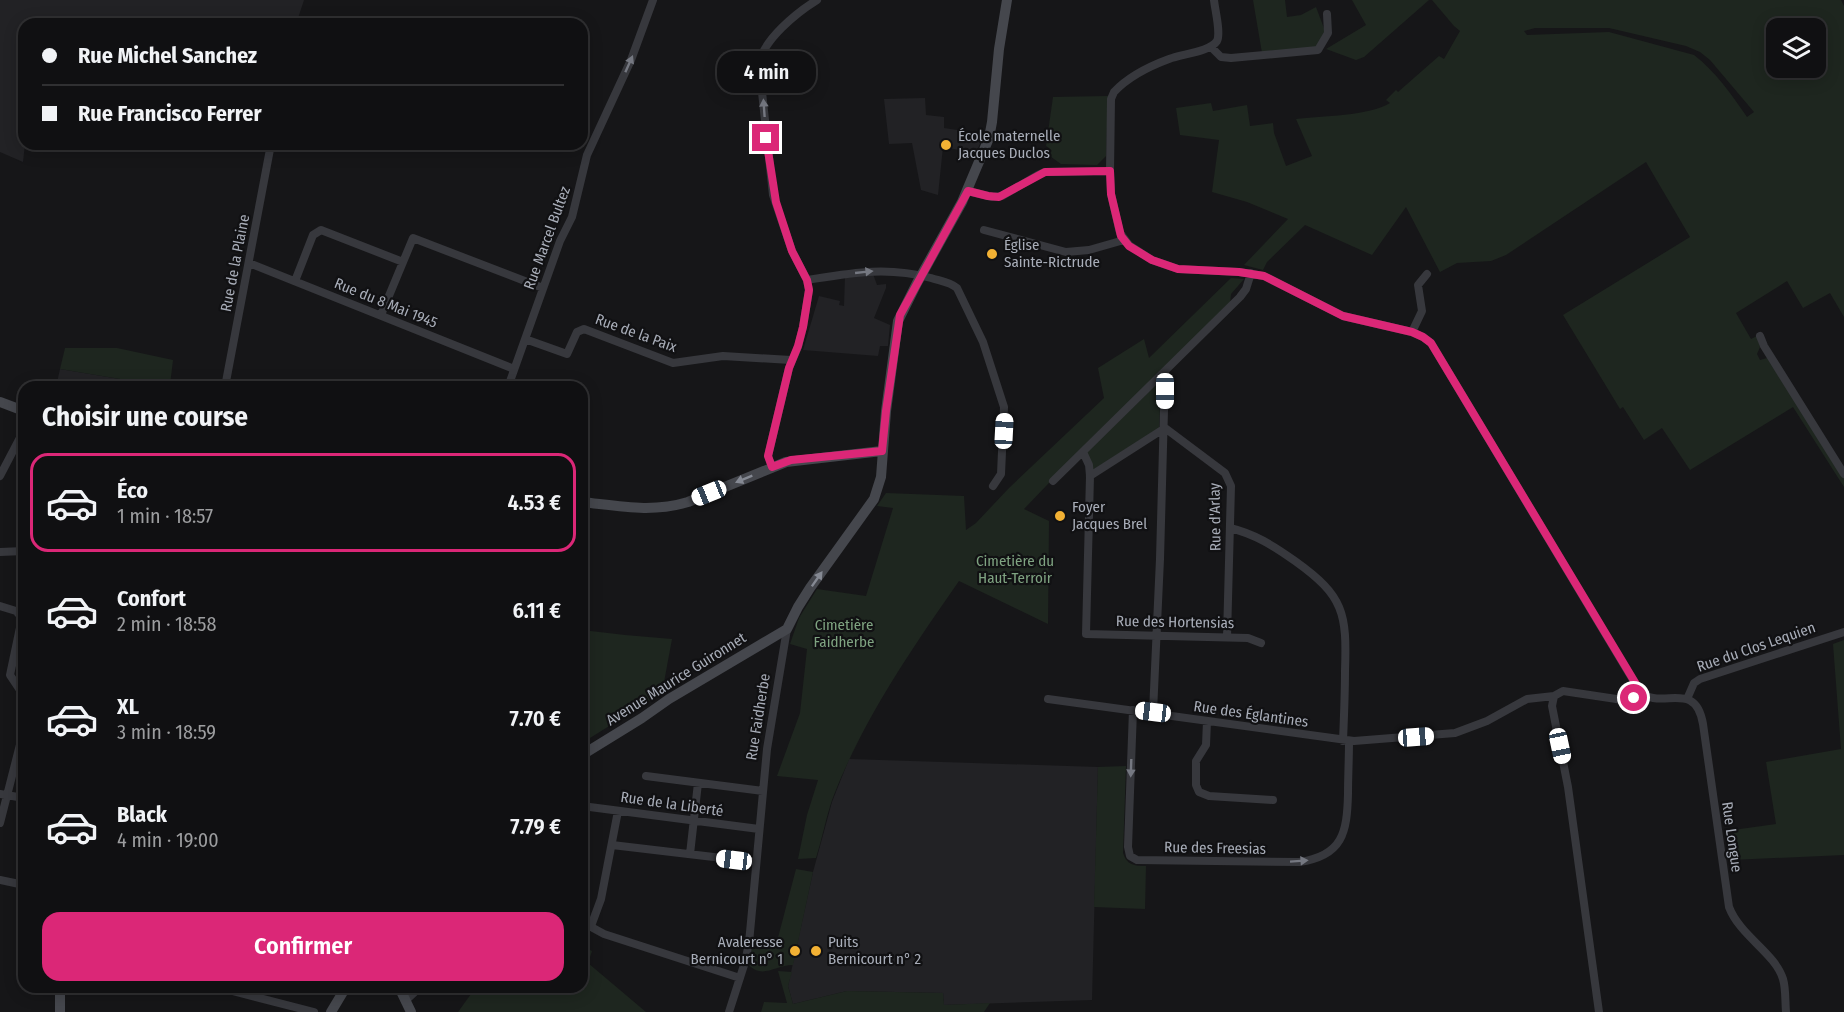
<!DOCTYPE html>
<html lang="fr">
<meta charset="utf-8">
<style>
:root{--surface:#101012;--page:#19191b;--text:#f1f3f6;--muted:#9c9d9f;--line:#303032;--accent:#db2777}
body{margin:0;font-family:"Fira Sans Condensed",sans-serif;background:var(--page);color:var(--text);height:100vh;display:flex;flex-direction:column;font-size:22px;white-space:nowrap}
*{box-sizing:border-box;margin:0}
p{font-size:20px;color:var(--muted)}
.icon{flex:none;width:33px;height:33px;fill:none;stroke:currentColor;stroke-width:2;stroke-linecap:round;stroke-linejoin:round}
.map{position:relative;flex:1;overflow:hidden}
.panel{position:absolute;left:18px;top:381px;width:570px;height:612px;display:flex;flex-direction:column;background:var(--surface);border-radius:18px;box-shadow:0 3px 15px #0003,0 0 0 2px var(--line)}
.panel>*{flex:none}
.banner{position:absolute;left:18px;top:18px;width:570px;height:132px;border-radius:18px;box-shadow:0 3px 15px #0003,0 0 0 2px var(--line);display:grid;align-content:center;height:132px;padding:0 24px;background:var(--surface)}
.controls{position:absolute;left:1766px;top:18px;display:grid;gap:12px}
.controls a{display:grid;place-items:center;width:60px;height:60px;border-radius:12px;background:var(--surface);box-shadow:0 3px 15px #0003,0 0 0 2px var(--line);font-size:30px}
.end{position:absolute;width:27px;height:27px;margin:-14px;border:8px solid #db2777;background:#fff;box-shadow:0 0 0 3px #fff}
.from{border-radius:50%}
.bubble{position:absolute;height:42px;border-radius:18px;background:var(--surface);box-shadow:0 3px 15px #0003,0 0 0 2px var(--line);font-size:20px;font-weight:600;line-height:42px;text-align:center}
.car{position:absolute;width:18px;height:36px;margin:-18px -9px;border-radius:8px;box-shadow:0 0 4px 2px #0007;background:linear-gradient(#fff 24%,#345 0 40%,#fff 0 76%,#345 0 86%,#fff 0)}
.banner b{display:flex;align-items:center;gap:21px;height:57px;font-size:22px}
.banner b+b{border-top:2px solid var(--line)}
.banner i{width:15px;height:15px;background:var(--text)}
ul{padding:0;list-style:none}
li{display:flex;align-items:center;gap:18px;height:99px;margin:0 12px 9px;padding:0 12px;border:3px solid transparent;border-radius:18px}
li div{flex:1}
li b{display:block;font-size:22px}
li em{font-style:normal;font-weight:600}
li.on{border-color:var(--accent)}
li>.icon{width:54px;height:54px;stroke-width:1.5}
h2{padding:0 24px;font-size:27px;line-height:72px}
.cta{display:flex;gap:12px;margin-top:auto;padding:12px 24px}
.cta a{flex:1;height:69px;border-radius:18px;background:var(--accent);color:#fff;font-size:24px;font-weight:600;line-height:69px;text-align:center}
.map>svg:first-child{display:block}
</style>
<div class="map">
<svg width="1844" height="1012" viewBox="0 0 1844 1012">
<rect width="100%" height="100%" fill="#161618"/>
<path fill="#222225" d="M0 0H304L296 24H24L25 144 23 162 0 152Z
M925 98 926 115 944 117V128L984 134 976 153 943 147 938 195 921 190 912 143 889 144 884 99Z
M873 274 877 285 886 284V288L874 318 890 325 888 346H880L878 356 803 350 819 296 840 301 839 305 844 306 845 276Z
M60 369 132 381 170 385 169 387H56Z
M849 759 1098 767 1092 1000 944 1005 943 993 847 991 793 1004 788 986 813 872 832 802Z"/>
<path fill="#1e261f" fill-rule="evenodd" d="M1253 0H1285L1287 17 1301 15 1316 7 1325 31 1316 47 1262 53Z
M1352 0H1429L1364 57 1356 60 1326 49 1366 25Z
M1432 0H1841L1844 6V317L1830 293 1803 308 1787 281 1736 313 1751 339 1757 336 1760 347 1757 354 1760 360 1767 358 1844 477V487L1793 407 1690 470 1662 428 1644 440 1623 407 1620 409 1563 315 1690 237 1646 162 1506 255 1491 261 1457 263 1440 272 1406 207 1372 255 1305 225 1267 262 1263 270 1244 265 1288 219 1247 202 1212 192 1219 140 1180 135 1176 108 1211 103 1213 111 1247 105 1250 126 1273 123 1274 133 1286 166 1312 156 1296 119C1321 116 1370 116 1390 103L1386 100 1396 90 1398 92 1439 56 1444 59 1460 31 1454 26ZM1535 28H1609L1686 46 1700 52 1710 60 1754 112 1747 117C1731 94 1716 72 1694 55L1609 32 1527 35 1524 31ZM1776 28H1815V68H1776Z
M1108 96 1106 156 1097 165 1061 164 1047 154 1049 148 1046 146 1053 97Z
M1231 278 1244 279 1231 294 1230 304 1070 461 1024 509 1049 521 1048 624 959 581C911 650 862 721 832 800 826 818 822 839 816 858L798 859 807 815 818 780 777 776 800 713 807 649 790 644 799 618 817 589 866 596 893 508 877 506 886 493 964 496 966 530 976 523 1009 488 1104 398 1098 368 1144 339 1149 358Z
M65 348H117L173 360 170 385 132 381 60 369Z
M1156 385 1161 388 1159 428 1093 470 1086 453Z
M582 630 625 635 672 639 662 693 582 743Z
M1844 640V855L1731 860 1726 831 1776 824 1766 762 1841 749 1833 644Z
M1126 766 1123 853C1127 865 1134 866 1146 866L1145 909 1094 907 1098 767Z
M796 869 813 872 793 965C775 965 762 980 748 964L752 949H775Z
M582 946 592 951 588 963 646 1012H458L476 987H582Z
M778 971 792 972 788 986 793 1004 847 991 943 993 944 1005 990 1003 984 1012H761L764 1002 787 1003Z"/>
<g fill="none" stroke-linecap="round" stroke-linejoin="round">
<path stroke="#37383d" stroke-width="8" d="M1211 47 1221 57 1231 58 1318 50 1328 33 1327 14
M1110 171 1111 99 1114 92C1128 77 1150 66 1169 59 1181 54 1210 52 1217 41 1221 33 1215 10 1214 0
M968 191 992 197 1002 196 1038 175 1045 172 1110 171 1111 194 1120 233 1129 245 1152 260 1178 269 1239 272 1264 276 1343 316 1412 332 1423 337 1431 343 1639 690C1659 713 1695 677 1703 724L1729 907C1740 936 1775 953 1783 979 1786 989 1785 1001 1786 1012
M984 230 1066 252 1089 250 1124 240
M249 263 514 369
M807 280C851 273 886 266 931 278 940 281 950 282 957 288L983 342 1004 407 1001 474 993 486
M295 281 313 235 321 230 403 262
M381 315 413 238 543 288
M1412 332 1422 311 1418 285 1427 274
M1760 336 1764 346 1844 474
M525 339 567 354 577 332 584 329 673 363 723 356 791 360
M225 387 271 144
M508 387 560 241 572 217 587 155 631 60 653 0
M1083 452 1089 465 1090 476 1086 634 1248 638 1261 643
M772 467 768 456 789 368 798 347 803 327 809 290 807 280 792 251 773 195 759 64C763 40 796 13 817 0
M0 476 24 430
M1090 476 1165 428 1225 473 1231 486 1227 637
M1053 481 1240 297 1246 289 1251 273
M1230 528C1255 534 1274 546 1295 561 1344 596 1347 613 1345 671 1345 694 1344 717 1343 741
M0 552 24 551
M0 606 16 611 22 618 10 675 24 696
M1554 696 1552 706 1568 787 1599 1012
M1048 699 1354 741 1455 733 1487 721 1527 699 1554 696 1563 691 1623 700 1634 698 1642 694
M1687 699 1694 683 1700 679 1844 632
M1133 710 1128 847 1130 856 1137 860 1299 862C1343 856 1347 832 1348 794 1348 776 1349 759 1349 741
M1153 712 1160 559 1165 373
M1207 721 1206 745 1196 761V785L1199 792 1209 796 1273 800
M646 776 763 791
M0 794 24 798
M582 806 759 829
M0 823 24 729
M612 845 756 862
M690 854 698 783
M0 880 24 885
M582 922 604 934 740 978
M591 926 601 899 618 811
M138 987H165
M217 987 314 1012
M405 1001 420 987
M729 1012 745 962 749 943 767 749 787 629"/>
<path stroke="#45474d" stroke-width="10" d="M0 402 24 411
M582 502C619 506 652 513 688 502L786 462 882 451
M582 755 642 718 669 699 787 629 798 607 810 588 874 499 881 477 886 411 898 321 917 283 962 202 989 138 992 122 999 49 1007 0
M399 987 411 1012
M60 1012V987
M331 1012 346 987"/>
</g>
<defs><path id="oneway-solid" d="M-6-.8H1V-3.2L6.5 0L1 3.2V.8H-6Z" transform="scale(1.5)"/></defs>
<g fill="#757881">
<use href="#oneway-solid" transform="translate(629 64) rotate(-66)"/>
<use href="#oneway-solid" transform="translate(764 108) rotate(-94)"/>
<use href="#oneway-solid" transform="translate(864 272) rotate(-6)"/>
<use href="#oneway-solid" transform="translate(1131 768) rotate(92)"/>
<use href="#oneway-solid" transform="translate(1299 861) rotate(-4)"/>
</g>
<g fill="#858993">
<use href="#oneway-solid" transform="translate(744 479) rotate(158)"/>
<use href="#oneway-solid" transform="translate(817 579) rotate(-55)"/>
</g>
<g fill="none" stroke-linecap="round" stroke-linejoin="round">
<path stroke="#db2777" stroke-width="8" d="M766 138 776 202 792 251 807 280 809 290 803 327 798 346 789 368 768 456 772 467 791 460 882 451 886 411 900 315 968 191 988 196 999 197 1045 172 1110 171 1111 194 1121 236 1129 246 1152 260 1178 269 1239 272 1264 276 1343 316 1412 332 1423 337 1431 343 1642 694 1634 698"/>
</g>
<g fill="#f2b134" stroke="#111113" stroke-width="2">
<circle cx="946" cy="145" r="6"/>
<circle cx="992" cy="254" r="6"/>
<circle cx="1060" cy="516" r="6"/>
<circle cx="795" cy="951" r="6"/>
<circle cx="816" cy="951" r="6"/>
</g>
<g text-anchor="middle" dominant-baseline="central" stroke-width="4.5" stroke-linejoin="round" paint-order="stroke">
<g font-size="15" fill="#a8adb8" stroke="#111113" text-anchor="start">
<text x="958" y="136">École maternelle<tspan x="958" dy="17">Jacques Duclos</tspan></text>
<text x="1004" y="245">Église<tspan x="1004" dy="17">Sainte-Rictrude</tspan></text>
<text x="1072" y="507">Foyer<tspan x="1072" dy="17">Jacques Brel</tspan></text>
<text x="783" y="942" text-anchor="end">Avaleresse<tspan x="783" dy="17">Bernicourt n° 1</tspan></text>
<text x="828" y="942">Puits<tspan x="828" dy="17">Bernicourt n° 2</tspan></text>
</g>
<g font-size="15" fill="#a8adb8" stroke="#111113">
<text transform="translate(547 238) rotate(-70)">Rue Marcel Bultez</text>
<text transform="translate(235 263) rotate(-79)">Rue de la Plaine</text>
<text transform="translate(386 303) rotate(22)">Rue du 8 Mai 1945</text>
<text transform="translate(636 333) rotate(20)">Rue de la Paix</text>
<text transform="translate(1215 517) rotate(-91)">Rue d'Arlay</text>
<text transform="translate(1175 622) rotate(1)">Rue des Hortensias</text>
<text transform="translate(1756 647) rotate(-19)">Rue du Clos Lequien</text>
<text transform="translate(676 679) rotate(-32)">Avenue Maurice Guironnet</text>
<text transform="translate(1251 714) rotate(8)">Rue des Églantines</text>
<text transform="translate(758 717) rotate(-81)">Rue Faidherbe</text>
<text transform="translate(672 804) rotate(8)">Rue de la Liberté</text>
<text transform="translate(1732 837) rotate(82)">Rue Longue</text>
<text transform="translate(1215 848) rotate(1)">Rue des Freesias</text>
</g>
<g font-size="15" fill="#7fa381" stroke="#111113">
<text x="1015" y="561">Cimetière du<tspan x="1015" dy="17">Haut-Terroir</tspan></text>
<text x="844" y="625">Cimetière<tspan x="844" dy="17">Faidherbe</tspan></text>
</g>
</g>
</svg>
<div class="controls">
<a><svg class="icon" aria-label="layers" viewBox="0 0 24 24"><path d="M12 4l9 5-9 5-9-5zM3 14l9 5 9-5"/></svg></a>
</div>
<i class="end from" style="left:1634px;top:698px"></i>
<i class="end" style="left:766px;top:138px"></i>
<div class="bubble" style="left:717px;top:51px;width:99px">4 min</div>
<i class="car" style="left:1165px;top:391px;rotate:180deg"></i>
<i class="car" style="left:1004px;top:431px;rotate:3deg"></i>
<i class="car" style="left:709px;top:493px;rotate:248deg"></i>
<i class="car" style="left:1153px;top:712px;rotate:277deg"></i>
<i class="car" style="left:1416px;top:737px;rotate:86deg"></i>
<i class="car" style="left:1560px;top:746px;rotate:168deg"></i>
<i class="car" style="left:734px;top:860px;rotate:277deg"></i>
<div class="banner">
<b><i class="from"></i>Rue Michel Sanchez</b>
<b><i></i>Rue Francisco Ferrer</b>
</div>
<section class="panel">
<h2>Choisir une course</h2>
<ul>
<li class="on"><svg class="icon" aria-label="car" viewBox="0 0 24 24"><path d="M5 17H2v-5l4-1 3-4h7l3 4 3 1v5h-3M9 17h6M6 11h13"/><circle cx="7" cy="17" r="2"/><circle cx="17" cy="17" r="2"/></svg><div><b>Éco</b><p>1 min · 18:57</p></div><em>4.53 €</em></li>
<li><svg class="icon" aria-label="car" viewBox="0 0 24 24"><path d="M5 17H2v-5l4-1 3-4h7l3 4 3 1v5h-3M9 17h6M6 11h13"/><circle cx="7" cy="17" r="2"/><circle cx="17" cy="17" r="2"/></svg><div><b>Confort</b><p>2 min · 18:58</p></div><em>6.11 €</em></li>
<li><svg class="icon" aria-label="car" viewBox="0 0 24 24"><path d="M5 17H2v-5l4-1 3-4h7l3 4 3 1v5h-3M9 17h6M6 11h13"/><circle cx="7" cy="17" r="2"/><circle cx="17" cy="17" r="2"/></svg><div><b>XL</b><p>3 min · 18:59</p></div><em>7.70 €</em></li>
<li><svg class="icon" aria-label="car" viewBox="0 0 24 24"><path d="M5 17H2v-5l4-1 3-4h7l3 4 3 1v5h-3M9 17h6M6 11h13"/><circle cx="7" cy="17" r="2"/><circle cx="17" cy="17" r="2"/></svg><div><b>Black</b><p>4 min · 19:00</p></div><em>7.79 €</em></li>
</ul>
<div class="cta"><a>Confirmer</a></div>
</section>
</div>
